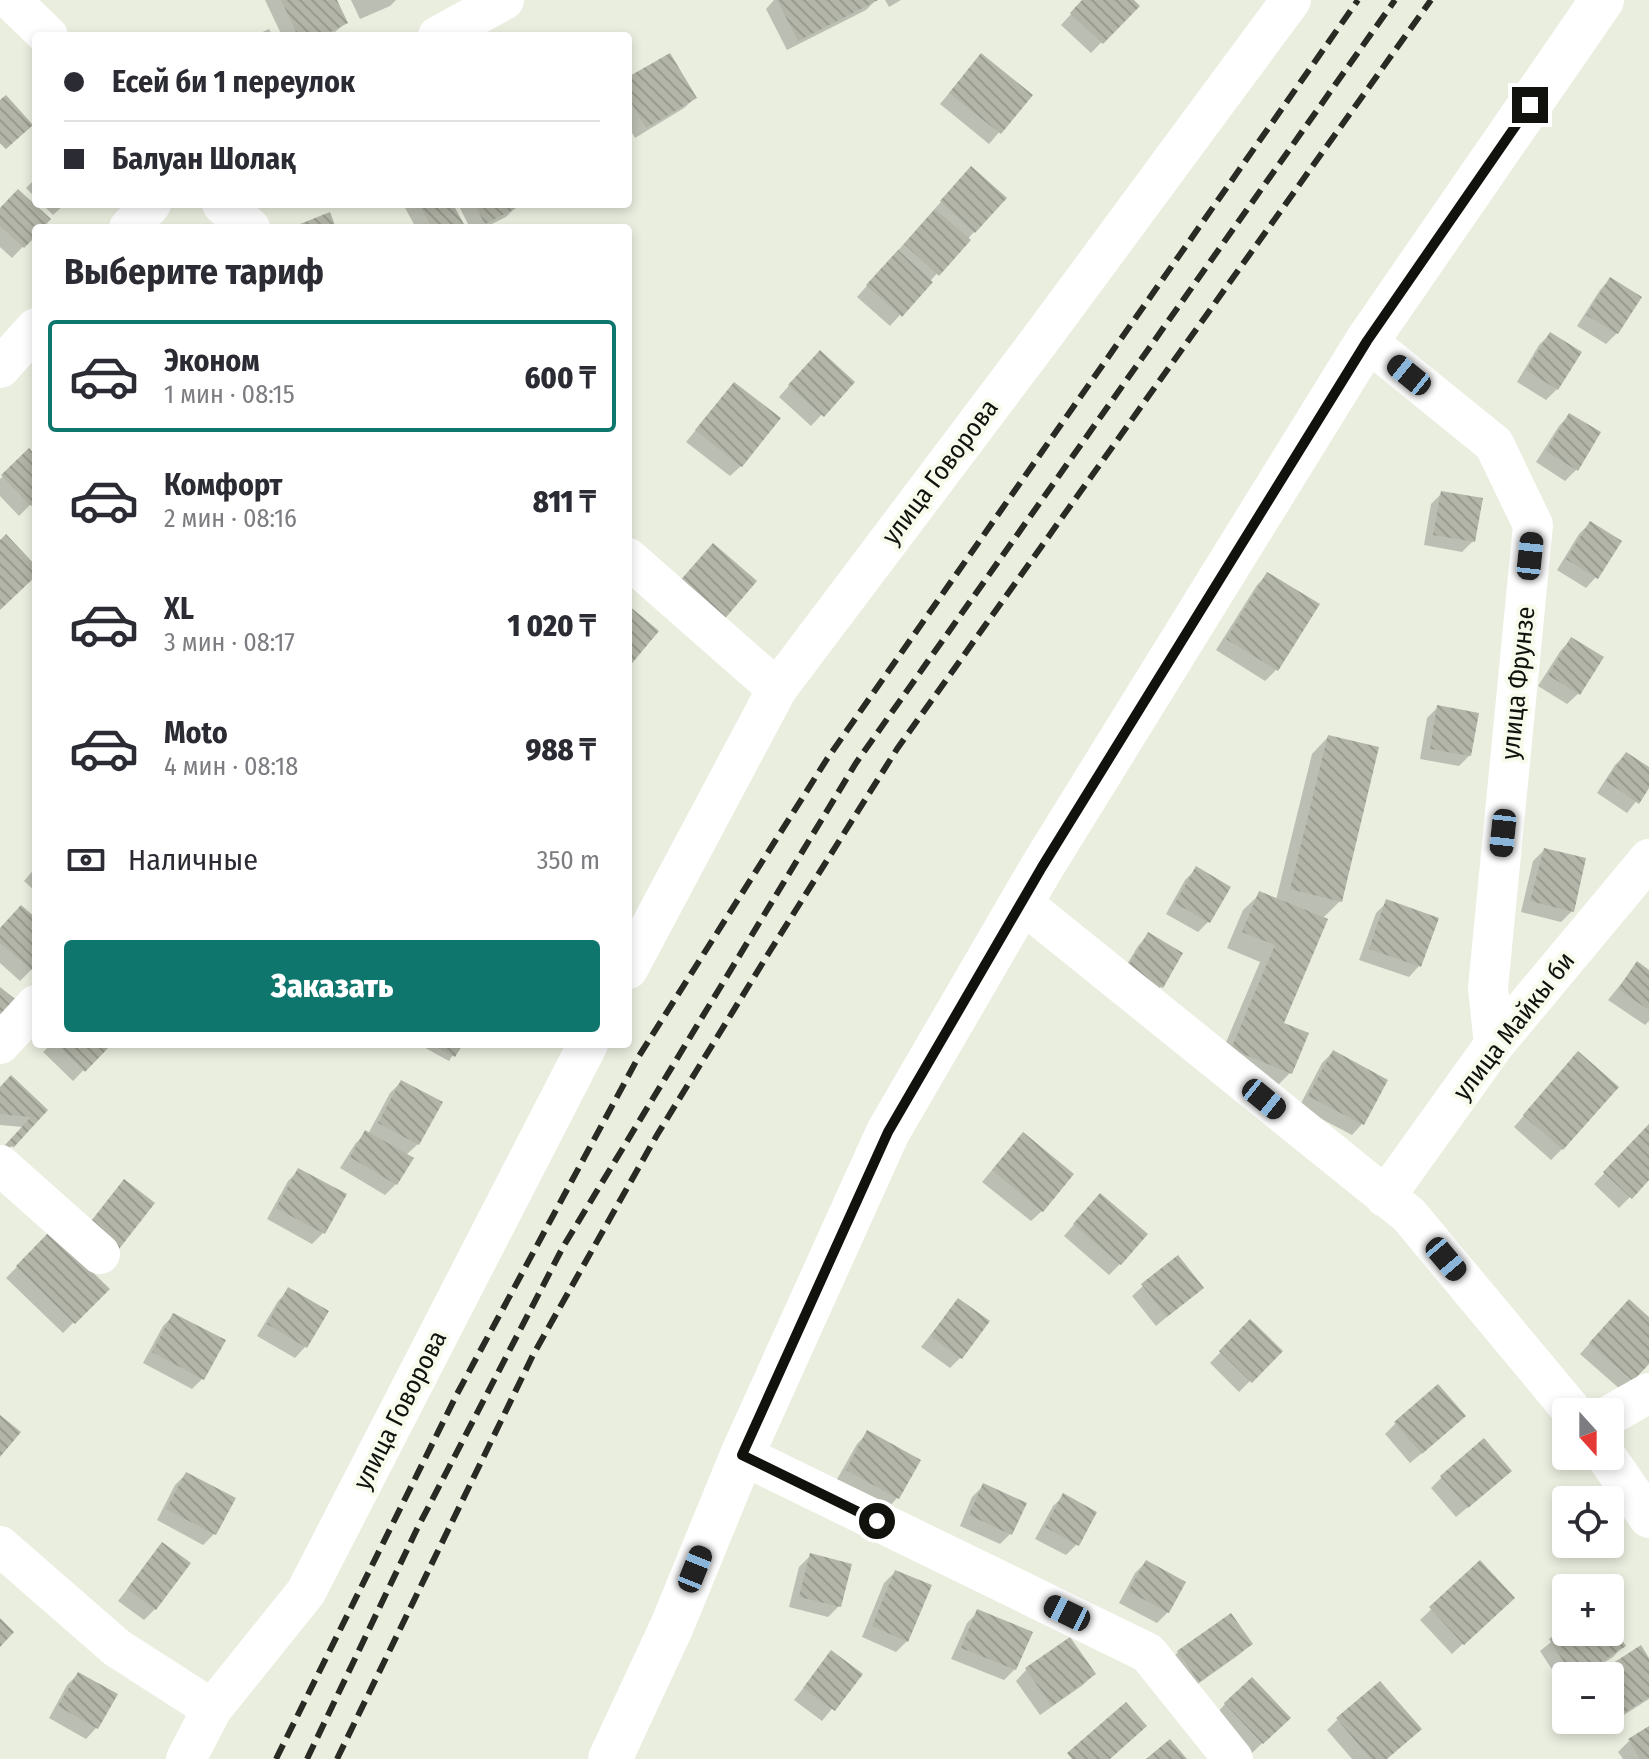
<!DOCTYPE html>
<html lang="ru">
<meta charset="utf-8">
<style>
:root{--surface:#fff;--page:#f7f7f7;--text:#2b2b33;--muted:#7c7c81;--line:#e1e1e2;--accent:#0f766e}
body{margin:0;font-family:"Fira Sans Condensed",sans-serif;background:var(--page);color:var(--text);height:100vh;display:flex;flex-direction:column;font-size:30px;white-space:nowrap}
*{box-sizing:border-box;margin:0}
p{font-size:26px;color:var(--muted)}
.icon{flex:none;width:44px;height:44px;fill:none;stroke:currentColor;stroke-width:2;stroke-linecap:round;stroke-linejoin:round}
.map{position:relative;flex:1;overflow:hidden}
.sheet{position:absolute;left:32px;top:224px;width:600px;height:824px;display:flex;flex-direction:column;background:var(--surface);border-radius:8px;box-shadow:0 4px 12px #0003}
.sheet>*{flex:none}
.top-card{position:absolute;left:32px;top:32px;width:600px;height:176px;border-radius:8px;box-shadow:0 4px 12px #0003;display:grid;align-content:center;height:176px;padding:0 32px;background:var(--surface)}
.needle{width:52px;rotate:159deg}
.fabs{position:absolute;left:1552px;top:1398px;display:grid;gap:16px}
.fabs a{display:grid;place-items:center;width:72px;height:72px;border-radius:8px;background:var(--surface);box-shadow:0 4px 12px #0003;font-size:40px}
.end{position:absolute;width:36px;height:36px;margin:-18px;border:10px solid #11120d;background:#fff;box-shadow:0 0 0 4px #fff}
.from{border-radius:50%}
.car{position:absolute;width:24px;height:48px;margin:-24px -12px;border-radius:10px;box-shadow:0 0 6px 2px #0007;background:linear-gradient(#222 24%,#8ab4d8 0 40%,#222 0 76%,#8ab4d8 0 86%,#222 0)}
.top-card b{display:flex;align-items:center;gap:28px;height:76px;font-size:30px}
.top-card b+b{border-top:2px solid var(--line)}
.top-card i{width:20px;height:20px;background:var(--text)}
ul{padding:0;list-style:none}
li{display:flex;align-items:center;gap:24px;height:112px;margin:0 16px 12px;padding:0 16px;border:4px solid transparent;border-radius:8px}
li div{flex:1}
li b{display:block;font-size:30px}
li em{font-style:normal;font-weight:800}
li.active{border-color:var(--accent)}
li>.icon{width:72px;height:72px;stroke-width:1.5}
h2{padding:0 32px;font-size:36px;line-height:96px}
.pay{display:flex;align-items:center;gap:20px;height:88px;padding:0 32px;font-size:30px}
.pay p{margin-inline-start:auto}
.primary-button{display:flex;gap:16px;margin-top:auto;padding:16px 32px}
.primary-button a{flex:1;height:92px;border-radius:8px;background:var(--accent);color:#fff;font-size:32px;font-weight:800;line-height:92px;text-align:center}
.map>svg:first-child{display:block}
</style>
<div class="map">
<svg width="1649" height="1759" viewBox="0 0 1649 1759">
<defs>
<pattern id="building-back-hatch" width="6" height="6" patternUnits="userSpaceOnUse" patternTransform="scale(2)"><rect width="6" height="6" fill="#b2b5a7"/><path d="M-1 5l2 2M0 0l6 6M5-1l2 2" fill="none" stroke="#989b8f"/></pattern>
</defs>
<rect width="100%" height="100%" fill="#eaeedf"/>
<path fill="#0003" d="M265 0H334L346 23 330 36H282Z
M351 0H396L390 6 360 19Z
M774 0H876L866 10 787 50 766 9Z
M885 0H901L889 7Z
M1084 0H1131L1137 6 1091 53 1061 25Z
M269 29 273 36H254Z
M981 55 1031 95 989 144 940 104Z
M628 80 695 98 684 108 635 138 628 126Z
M36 178V198L26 188Z
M961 179 974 232 890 326 857 297Z
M42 204H65L53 215Z
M403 204H451L463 228H416Z
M458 204H516L517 206 506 217 484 228H470Z
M0 210 40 228H36V233L12 258 0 247Z
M1610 279 1617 333 1606 344 1577 326 1600 290Z
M1550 334 1557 389 1546 400 1517 382 1539 345Z
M809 363 852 382 811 426 779 397Z
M734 384 741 466 730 476 686 442Z
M1569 415 1599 433 1576 470 1565 481 1536 462 1559 426Z
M29 451 36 458V499L19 516 0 496V479Z
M1442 493 1473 541 1462 552 1424 545 1431 504Z
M1590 523 1596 577 1586 588 1557 570 1579 534Z
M1268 574 1317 605 1276 670 1265 681 1216 650 1257 585Z
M1572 639 1578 694 1567 704 1538 686 1561 650Z
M1438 707 1470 755 1459 766 1420 759 1427 718Z
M1328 737 1340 901 1322 919 1282 1024 1290 1073 1273 1090 1216 1066 1260 962 1227 948 1243 910 1260 894 1276 900 1312 754Z
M1626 754 1649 770V785L1627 813 1597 793 1615 765Z
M1544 850 1572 911 1561 922 1521 912 1533 861Z
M36 867V892L24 881Z
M1196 869 1209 921 1198 932 1166 914 1185 880Z
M1387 902 1419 966 1409 977 1359 960 1376 913Z
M36 921V965L20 981 0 963V930Z
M1148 935 1180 953 1161 987 1150 998 1118 979 1138 946Z
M1637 964 1649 972V1021L1645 1025 1608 1000Z
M51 1044H109L73 1081 43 1052Z
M418 1044H460L449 1061Z
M1333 1052 1386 1080 1362 1124 1352 1135 1299 1107 1322 1063Z
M1568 1065 1562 1149 1551 1160 1514 1127Z
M401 1082 418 1144 405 1156 396 1184 385 1195 340 1168 355 1144 366 1133 368 1134 390 1093Z
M0 1089 45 1111 1 1157 0 1153 23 1127 0 1125Z
M1649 1127V1178L1619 1208 1594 1184Z
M1012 1146 1042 1211 1031 1221 982 1182Z
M299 1170 344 1195 323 1233 312 1244 267 1219 288 1181Z
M1089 1207 1120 1264 1109 1275 1064 1236Z
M50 1233 107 1289 63 1333 6 1278Z
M1143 1286 1201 1288 1156 1326 1132 1296Z
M289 1290 326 1312 305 1347 295 1358 257 1336 278 1301Z
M958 1300 961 1357 950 1368 921 1347Z
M1618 1312 1649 1319V1361L1621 1390 1580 1354Z
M174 1315 203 1378 192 1389 143 1363 163 1326Z
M1250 1322 1280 1351 1239 1392 1210 1363Z
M1396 1423 1453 1427 1410 1463 1385 1434Z
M868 1433 897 1498 887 1509 836 1481 857 1444Z
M186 1474 214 1534 203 1545 157 1520 175 1485Z
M1442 1477 1499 1481 1456 1517 1431 1488Z
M983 1486 1011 1533 1000 1544 960 1526 972 1497Z
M1064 1496 1077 1544 1066 1555 1035 1539 1053 1506Z
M162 1545 155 1609 144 1620 118 1601Z
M810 1556 839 1606 828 1617 789 1607 799 1567Z
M1146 1562 1168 1612 1157 1623 1119 1603 1135 1573Z
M1480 1563 1501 1608 1452 1654 1420 1620Z
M895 1572 907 1641 896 1652 862 1637 884 1583Z
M978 1612 1015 1669 1004 1680 951 1659 967 1623Z
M1610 1626 1623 1646 1613 1657 1583 1676H1566V1687L1564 1688 1540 1651 1566 1630 1610 1632Z
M1251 1644 1240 1654 1188 1691 1168 1663 1178 1652Z
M831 1653 860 1674 822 1721 794 1700Z
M1649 1662V1699L1605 1727 1600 1720H1610V1676H1596Z
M1026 1670 1094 1674 1083 1685 1040 1715 1016 1681Z
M78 1674 96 1728 86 1739 49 1718 67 1685Z
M1225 1704 1288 1718 1251 1754 1215 1715Z
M1337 1720 1386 1759H1352L1327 1730Z
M1649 1728V1759H1623L1618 1752 1629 1741Z"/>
<path fill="url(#building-back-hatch)" d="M281 0H337L348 23 322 36H298Z
M777 0H878L798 41Z
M1082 0H1134L1140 6 1103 44 1070 13Z
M670 53 697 98 646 128 628 97V77Z
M981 53 1033 95 1001 134 949 93Z
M6 95 33 125 6 149 0 143V100Z
M971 166 1007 198 975 233 940 201Z
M18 189 51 219 43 228H36V236L24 248 0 226V208Z
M419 204H453L466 228H432Z
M474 204H519L520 206 485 224Z
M935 209 971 240 939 276 904 244Z
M330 212 336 228H296L295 226Z
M898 250 933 282 902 317 866 285Z
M1610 277 1642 297 1618 334 1586 315Z
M1550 332 1582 352 1558 390 1526 370Z
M820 350 855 382 824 417 788 385Z
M734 382 781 418 742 467 695 430Z
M1569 413 1601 432 1578 471 1546 451Z
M29 448 36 456V502L31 506 1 475Z
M1441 491 1483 498 1475 542 1433 535Z
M1590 521 1622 541 1598 579 1566 559Z
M6 534 36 566V576L0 610V540Z
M713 543 757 581 722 622 678 583Z
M1267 572 1320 604 1278 671 1226 639Z
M628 605 659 631 628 668Z
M1571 637 1604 657 1580 695 1548 675Z
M1437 705 1479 713 1471 756 1430 749Z
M1328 735 1379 747 1342 902 1290 889Z
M1626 752 1649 767V788L1639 804 1606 781Z
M1544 848 1586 858 1574 912 1530 901Z
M1196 866 1231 887 1210 923 1175 903Z
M1259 891 1328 919 1284 1023 1309 1033 1292 1074 1231 1049 1275 945 1242 932Z
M1386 899 1439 918 1421 967 1369 949Z
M21 905 36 918V968L33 971 0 943V928Z
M1148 932 1183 953 1163 988 1127 968Z
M1637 961 1649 970V1010L1618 989Z
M0 987 15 999 0 1017Z
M57 1044H112L85 1072Z
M430 1044H463L455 1057Z
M1333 1050 1388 1080 1364 1125 1308 1096Z
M1578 1051 1619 1087 1563 1150 1523 1115Z
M11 1075 48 1110 14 1147 5 1145 31 1117 0 1114V1087Z
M401 1080 443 1102 419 1145 378 1123Z
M1649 1124V1180L1632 1199 1603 1172Z
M365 1130 414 1158 397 1185 350 1157Z
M1023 1132 1074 1174 1043 1212 992 1170Z
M298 1168 347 1194 325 1234 276 1208Z
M124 1179 155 1203 119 1249 88 1225Z
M1100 1193 1148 1234 1121 1265 1073 1224Z
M50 1231 110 1289 75 1324 16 1266Z
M1178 1255 1204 1288 1167 1317 1141 1284Z
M288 1287 329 1311 307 1348 267 1324Z
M958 1298 990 1321 962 1359 930 1336Z
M1629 1299 1649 1317V1364L1633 1381 1589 1343Z
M173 1313 226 1340 204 1380 152 1352Z
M1250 1319 1283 1351 1252 1383 1219 1351Z
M1438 1384 1466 1416 1422 1454 1394 1422Z
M0 1415 21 1432 0 1457Z
M867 1430 921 1460 899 1499 846 1470Z
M1484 1438 1512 1471 1468 1508 1440 1476Z
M186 1472 236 1498 216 1535 166 1509Z
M983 1483 1027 1503 1012 1535 969 1515Z
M1063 1493 1097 1512 1079 1546 1045 1527Z
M162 1542 191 1563 156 1610 127 1589Z
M810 1553 852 1564 841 1607 799 1597Z
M1146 1560 1186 1582 1169 1613 1128 1591Z
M1480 1560 1515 1598 1464 1645 1429 1607Z
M895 1570 932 1585 908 1642 872 1626Z
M977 1609 1033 1632 1016 1670 961 1648Z
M1231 1613 1253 1644 1199 1682 1177 1651Z
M0 1618 14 1632 0 1647Z
M1610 1622 1626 1646 1579 1676H1573L1549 1639 1566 1628V1632H1610Z
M1070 1637 1096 1674 1052 1706 1025 1668Z
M1641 1645 1649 1658V1697L1616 1718 1610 1708V1676H1593Z
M831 1650 863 1674 835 1711 803 1688Z
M78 1672 118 1694 98 1729 58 1706Z
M1252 1677 1291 1718 1263 1744 1224 1703Z
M1380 1681 1422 1729 1387 1759H1371L1336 1718Z
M1126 1702 1147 1726 1110 1759H1072L1067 1753Z
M1649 1726V1759H1640L1628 1739Z
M1170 1739 1187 1759H1146Z"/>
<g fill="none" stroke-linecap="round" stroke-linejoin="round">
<path stroke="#fff" stroke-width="40" d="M11 0 48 36
M438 36 504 0
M222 204 250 228
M129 228 151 204
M1367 341 1494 444 1533 525 1488 988 1494 1045
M0 368 36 328
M628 558 777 689
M1022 903 1409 1215 1573 1412
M628 969 777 689 1040 340 1291 0
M0 1044 36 1005
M0 1165 100 1254
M1385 1197 1494 1045 1649 859
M1610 1415 1649 1393
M742 1455 1148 1653 1233 1759
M1606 1456 1649 1518
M0 1546 117 1648 212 1709
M186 1759 212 1709 306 1592 588 1044"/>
<path stroke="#fff" stroke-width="44" d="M610 1759 672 1626 742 1455 888 1132 1042 867 1367 341 1602 0"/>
<path stroke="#282a23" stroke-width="6" stroke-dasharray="16 8" stroke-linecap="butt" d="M276 1759 457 1394 639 1056 827 759 1358 0
M307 1759 417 1529 563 1247 856 763 1395 0
M337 1759 533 1355 657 1135 770 951 897 749 1431 0"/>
</g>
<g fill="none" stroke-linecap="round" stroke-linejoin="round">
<path stroke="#11120d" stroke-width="10" d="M877 1521 742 1455 888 1132 1042 867 1367 341 1530 105"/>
</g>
<g text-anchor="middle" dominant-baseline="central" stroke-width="8" stroke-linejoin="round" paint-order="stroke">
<g font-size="26" fill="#11120d" stroke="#f7fbec">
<text transform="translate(940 472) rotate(-53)">улица Говорова</text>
<text transform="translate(1518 683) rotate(-84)">улица Фрунзе</text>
<text transform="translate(1514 1026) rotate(-52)">улица Майкы би</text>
<text transform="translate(400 1410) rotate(-63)">улица Говорова</text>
</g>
</g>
</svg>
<div class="fabs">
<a><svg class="needle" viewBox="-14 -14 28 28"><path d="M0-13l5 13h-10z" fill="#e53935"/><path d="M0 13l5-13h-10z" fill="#7c7c81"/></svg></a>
<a><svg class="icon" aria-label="locate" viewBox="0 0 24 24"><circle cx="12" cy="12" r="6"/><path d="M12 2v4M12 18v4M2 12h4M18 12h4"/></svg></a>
<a>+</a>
<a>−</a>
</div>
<i class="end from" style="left:877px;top:1521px"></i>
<i class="end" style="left:1530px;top:105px"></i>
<i class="car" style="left:1409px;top:375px;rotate:309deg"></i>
<i class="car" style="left:1530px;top:556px;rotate:6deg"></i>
<i class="car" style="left:1503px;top:833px;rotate:186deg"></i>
<i class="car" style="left:1264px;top:1099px;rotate:129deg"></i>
<i class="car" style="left:1446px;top:1259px;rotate:140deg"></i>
<i class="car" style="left:695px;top:1569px;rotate:22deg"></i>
<i class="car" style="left:1067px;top:1613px;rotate:296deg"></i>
<div class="top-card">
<b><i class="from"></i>Есей би 1 переулок</b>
<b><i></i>Балуан Шолақ</b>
</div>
<section class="sheet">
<h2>Выберите тариф</h2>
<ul>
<li class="active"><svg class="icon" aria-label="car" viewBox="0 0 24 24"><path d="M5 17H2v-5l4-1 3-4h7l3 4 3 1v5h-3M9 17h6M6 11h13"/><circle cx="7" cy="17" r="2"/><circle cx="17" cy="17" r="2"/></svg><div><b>Эконом</b><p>1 мин · 08:15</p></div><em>600 ₸</em></li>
<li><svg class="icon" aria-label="car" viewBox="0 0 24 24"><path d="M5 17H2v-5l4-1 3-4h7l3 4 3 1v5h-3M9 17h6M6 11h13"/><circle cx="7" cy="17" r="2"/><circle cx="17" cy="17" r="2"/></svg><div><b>Комфорт</b><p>2 мин · 08:16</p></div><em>811 ₸</em></li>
<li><svg class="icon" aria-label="car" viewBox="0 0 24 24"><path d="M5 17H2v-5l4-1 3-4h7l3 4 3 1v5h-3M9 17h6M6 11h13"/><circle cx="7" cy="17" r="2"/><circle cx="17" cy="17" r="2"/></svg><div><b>XL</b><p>3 мин · 08:17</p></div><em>1 020 ₸</em></li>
<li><svg class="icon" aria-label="car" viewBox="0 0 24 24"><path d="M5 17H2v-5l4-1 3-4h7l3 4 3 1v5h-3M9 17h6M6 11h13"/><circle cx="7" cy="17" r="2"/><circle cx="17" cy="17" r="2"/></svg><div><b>Moto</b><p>4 мин · 08:18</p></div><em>988 ₸</em></li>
</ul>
<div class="pay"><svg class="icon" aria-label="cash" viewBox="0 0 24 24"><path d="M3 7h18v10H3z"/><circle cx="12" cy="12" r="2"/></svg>Наличные<p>350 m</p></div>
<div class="primary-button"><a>Заказать</a></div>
</section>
</div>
